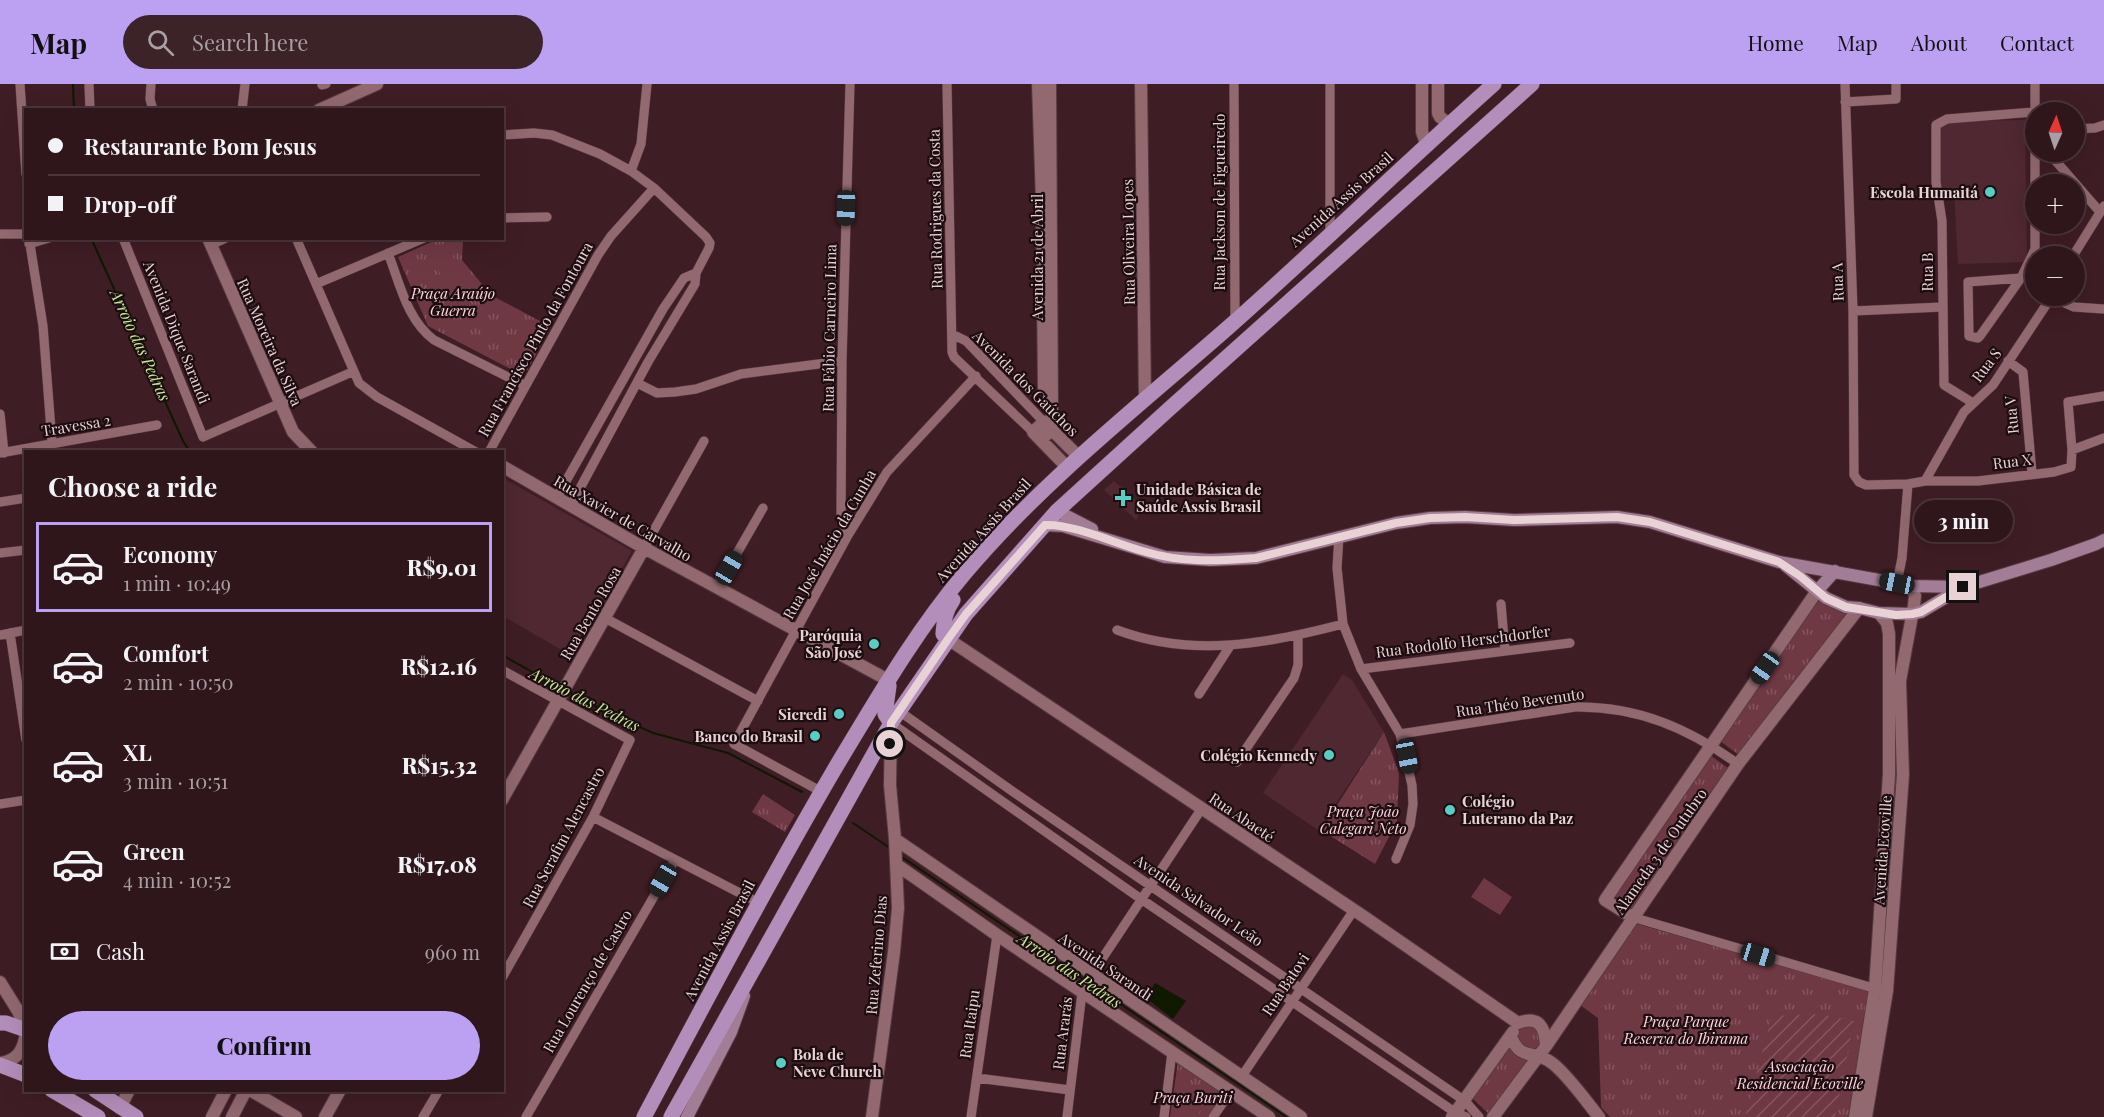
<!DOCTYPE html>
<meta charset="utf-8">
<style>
:root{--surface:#2f161b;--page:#3b2328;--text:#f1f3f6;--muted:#a79fa3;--line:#4a353a;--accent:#bca0f2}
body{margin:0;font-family:"Playfair Display",serif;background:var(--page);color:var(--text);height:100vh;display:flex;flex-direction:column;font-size:22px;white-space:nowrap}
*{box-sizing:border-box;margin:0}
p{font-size:20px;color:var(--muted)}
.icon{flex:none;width:33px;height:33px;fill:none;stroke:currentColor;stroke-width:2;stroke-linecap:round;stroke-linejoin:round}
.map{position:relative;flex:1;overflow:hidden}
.details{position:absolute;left:24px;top:366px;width:480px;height:642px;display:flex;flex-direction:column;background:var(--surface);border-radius:0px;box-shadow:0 6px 24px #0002,0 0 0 2px var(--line)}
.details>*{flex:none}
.hud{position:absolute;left:24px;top:24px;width:480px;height:132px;border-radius:0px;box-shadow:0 6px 24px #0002,0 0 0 2px var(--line);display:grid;align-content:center;height:132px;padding:0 24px;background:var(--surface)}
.needle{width:39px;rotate:3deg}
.buttons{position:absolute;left:2025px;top:18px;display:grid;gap:12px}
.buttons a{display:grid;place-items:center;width:60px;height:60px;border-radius:50%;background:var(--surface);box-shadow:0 6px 24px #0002,0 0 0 2px var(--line);font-size:30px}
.end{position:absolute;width:27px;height:27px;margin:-14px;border:8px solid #e9d2d5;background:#111;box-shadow:0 0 0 3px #111}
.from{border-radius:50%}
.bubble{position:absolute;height:42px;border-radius:21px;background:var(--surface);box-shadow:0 6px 24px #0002,0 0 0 2px var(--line);font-size:20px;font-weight:800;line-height:42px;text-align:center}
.car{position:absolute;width:18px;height:36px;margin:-18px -9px;border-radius:8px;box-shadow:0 0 4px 2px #0007;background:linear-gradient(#222 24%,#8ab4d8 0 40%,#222 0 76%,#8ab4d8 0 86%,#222 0)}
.hud b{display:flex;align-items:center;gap:21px;height:57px;font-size:22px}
.hud b+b{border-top:2px solid var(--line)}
.hud i{width:15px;height:15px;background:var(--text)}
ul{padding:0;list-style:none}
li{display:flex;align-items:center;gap:18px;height:90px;margin:0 12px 9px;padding:0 12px;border:3px solid transparent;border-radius:0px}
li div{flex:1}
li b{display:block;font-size:22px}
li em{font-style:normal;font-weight:800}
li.current{border-color:var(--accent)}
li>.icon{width:54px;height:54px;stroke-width:1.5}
h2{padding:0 24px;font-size:27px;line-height:72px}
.pay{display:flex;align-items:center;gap:15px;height:66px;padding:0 24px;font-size:22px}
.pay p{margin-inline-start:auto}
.action{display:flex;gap:12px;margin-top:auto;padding:12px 24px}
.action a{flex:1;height:69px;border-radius:36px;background:var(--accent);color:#111;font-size:24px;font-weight:800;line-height:69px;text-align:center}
header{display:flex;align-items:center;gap:36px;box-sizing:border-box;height:84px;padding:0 30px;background:var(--accent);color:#111}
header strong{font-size:28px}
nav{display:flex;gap:33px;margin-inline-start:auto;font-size:21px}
.search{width:420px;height:54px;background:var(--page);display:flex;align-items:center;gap:15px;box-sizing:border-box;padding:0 21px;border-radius:33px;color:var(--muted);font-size:22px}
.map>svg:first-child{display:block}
</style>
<header>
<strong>Map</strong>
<div class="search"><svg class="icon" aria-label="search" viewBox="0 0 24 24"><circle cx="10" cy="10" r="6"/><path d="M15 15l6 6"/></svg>Search here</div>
<nav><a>Home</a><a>Map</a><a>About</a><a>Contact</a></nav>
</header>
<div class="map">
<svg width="2104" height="1033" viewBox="0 0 2104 1033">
<defs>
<pattern id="grass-tufts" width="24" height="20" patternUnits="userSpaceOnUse" patternTransform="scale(1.5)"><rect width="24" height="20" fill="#6f3944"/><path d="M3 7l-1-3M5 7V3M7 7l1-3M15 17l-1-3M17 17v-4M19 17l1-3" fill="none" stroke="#84555e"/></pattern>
<pattern id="garden-furrows" width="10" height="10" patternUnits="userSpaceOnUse" patternTransform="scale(1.5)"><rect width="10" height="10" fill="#6f3944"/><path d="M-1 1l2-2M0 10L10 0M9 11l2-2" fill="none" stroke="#84555e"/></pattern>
</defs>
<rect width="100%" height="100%" fill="#3f1d24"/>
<path fill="#4f2831" d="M2025 36 2027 178 1958 180 1954 106H1941L1938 49 1942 40 1947 37Z
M503 394 632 467 572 572 503 532Z
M1114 397 1143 423 1136 436 1104 406Z
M1343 590 1352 596 1384 648 1318 746 1263 709Z"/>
<path fill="url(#grass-tufts)" d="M438 155H463L462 176 491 211 551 243 524 292 428 242 398 173Z
M1819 513C1830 523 1837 526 1852 527L1739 671 1720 657Z
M1384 648 1399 689 1397 737 1375 780 1321 746Z
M1710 671 1728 684 1633 825 1612 810Z
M763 710 795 731 785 748 752 728Z
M1634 839 1870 907 1850 1033H1610L1601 1023 1598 934 1580 921Z
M1517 954a12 12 0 1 1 24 0a12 12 0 1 1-24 0Z
M1509 960 1532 975 1490 1031 1471 1013Z
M1178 977 1225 1010 1208 1033H1170Z"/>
<path fill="url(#garden-furrows)" d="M1820 930 1854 937 1835 1033H1745L1772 932Z"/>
<path fill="#6f3944" d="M448 162 467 201 449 209 431 170Z
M1484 794 1512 813 1500 831 1471 813Z
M1705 892H1711L1712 922H1706Z
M1638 930 1641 975 1618 977 1616 931Z
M1185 1002 1206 1008 1198 1033H1175Z"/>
<path fill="#0e1900" d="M1155 899 1186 917 1173 935 1146 914Z"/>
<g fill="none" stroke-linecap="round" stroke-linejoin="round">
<path stroke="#0e1900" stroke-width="2" d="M73 0 74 26
M91 154 183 357 190 368
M502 571 561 604
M569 608 602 626 653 649 728 669 802 708
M853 739 890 764
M899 771 1086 897
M1091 900 1287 1033"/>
<g stroke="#573b42" stroke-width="10">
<path id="minor" d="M20 0 26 90
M89 0 90 26
M151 0 150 15 153 26
M947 0 952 268 954 273 1033 348
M1234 0 1235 237
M1330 0V148
M1845 0 1853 227 1854 391 1859 398 1866 401 1908 400 1925 397H1978L2054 388 2071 383 2072 366 2068 318 2104 312
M322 1 326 0
M1845 18 1896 15V0
M242 26 245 0
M2074 45 2095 44 2104 41
M502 51 534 49 552 51 600 70 631 87 654 104 706 153 710 159 709 164 696 189 695 200 648 278 571 421
M2048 68 2100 128
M631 87 641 60 647 0
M502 134 547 133
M0 150H26
M29 154 43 242 52 359 54 368
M123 154 203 353 352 288
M296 154 359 299 377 313 476 368
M29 160 49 154
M211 161 226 154
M388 169C400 200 407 236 434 256L524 301
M2073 172 2104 122
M2021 194 1968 198 1969 252 1978 254 1980 252 2021 194 2035 165V0
M316 200 424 154
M2051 213 2074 223 2104 225
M1853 227 1942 223
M952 250 966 257 1044 338
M2008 277 2023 288 2032 389
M637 299 657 309 675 308 696 305 741 290 842 277
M1973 319 1944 301 1942 137 1936 98V41L1947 35 2034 28
M0 330 4 369
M2072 366 2104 354
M489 368 598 171 611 152 654 104
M0 369 157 341
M1925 397 1964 328 1993 301 2052 212
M557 413 663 225 684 194 696 189
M0 418 26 414
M1339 452 1337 484 1343 540 1361 585 1400 650 1412 701 1413 720 1410 741 1396 775
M847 453 841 431 842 277 850 0
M644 464 704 357
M0 469 26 466
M1897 499 1902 474 1908 400
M717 504 763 424
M1501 520 1505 567
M605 534 758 617
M1117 546C1192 574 1267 560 1343 540
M10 549 26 656
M0 551 26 546
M1361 585 1570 559
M502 586 630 656 593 733 502 894
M1199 610 1230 562
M899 627 1012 707 1465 1017 1479 1033
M891 639 1141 815 1456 1029 1466 1033
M1400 650 1575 623C1637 622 1688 644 1738 680
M1237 678 1294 594 1298 581V552
M822 708 734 660 847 453 887 388 976 292
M0 720 26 716
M593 733 759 819
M1632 833 1880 906
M1242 992 1354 826
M977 994 1070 1006
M423 1033 439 1006
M526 1033 675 776
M971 1033 997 851
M1067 1033 1082 909 1092 890 1202 724
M1164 1033 1172 968
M1213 1033 1231 1007"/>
</g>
<g stroke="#573b42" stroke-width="14">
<path id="tertiary" d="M1038 0 1042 117 1044 304
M1141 0 1145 315
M1422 0V48L1427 62
M1438 0V29L1440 33 1449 40
M319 26 377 0
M208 154 293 348 312 368
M1044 338 1033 348 1067 383
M1046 340 1079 373
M1041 356 1051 346 1052 323 1050 0
M502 382 644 464 888 596
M948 555 1363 832 1518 939
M502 716 644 464
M895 755 1301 1033
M897 781 997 851 1269 1033
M1632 833 1605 816 1817 507
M0 898 18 927 26 946
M1518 939C1539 931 1545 943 1546 962
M1511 952C1520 978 1534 965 1552 979 1567 990 1586 1017 1599 1033
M0 979C18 977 24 965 26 948
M250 1006 296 1033
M120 1024 129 1006
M212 1033 226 1006
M232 1033 246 1006
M325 1033 340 1006
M872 1033 894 868 898 824 895 755 890 701 891 640
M1452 1033 1513 948
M1493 1033 1546 962 1738 680 1859 524
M1855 1033 1875 905 1889 690V550L1887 539 1879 529
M1866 1033 1887 907 1903 691 1900 597 1914 521 1915 512 1912 502"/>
</g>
<g stroke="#573b42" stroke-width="14">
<path id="secondary" d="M1057 427 1092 445
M1045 441 1063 442 1165 473 1210 476 1256 474 1396 439 1430 434 1465 433 1514 436 1617 433 1650 438 1779 478 1912 502 1963 503
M1785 481 1826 514 1846 523 1859 524 1879 529 1912 530 1921 528 1963 503 2051 476 2096 460 2104 456
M1817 507 1835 487
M687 1033 731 948 744 912"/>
</g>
<g stroke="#573b42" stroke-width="16">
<path id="primary" d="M948 555 943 550C944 537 945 527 953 516
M889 602 885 630 891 639
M0 939H6L26 946
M0 981 26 991
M52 1006 98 1033
M95 1006 136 1033
M644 1033C707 915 769 797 837 681 877 615 915 548 965 489 1041 399 1135 325 1223 248 1315 167 1403 81 1494 0
M671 1033 891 639 966 530 1057 427 1168 326 1532 0"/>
</g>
<use href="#minor" stroke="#91696f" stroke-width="9"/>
<use href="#tertiary" stroke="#91696f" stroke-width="12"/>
<use href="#secondary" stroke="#a37c95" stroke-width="12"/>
<use href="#primary" stroke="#b48ebb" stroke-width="15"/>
</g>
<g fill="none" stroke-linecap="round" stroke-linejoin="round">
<path stroke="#e9d2d5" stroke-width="8" d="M890 660 891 639 948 555 966 530 1045 441C1075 440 1116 460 1146 468 1182 479 1219 477 1256 474L1396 439 1430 434 1465 433 1514 436 1617 433 1650 438 1779 478 1800 492 1826 514 1846 523 1896 531 1912 530 1921 528 1963 503"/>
</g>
<g fill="#56cec4" stroke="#1c0d10" stroke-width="2">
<circle cx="1990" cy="108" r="6"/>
<path d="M1120 405h6v6h6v6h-6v6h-6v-6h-6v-6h6z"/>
<circle cx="874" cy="560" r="6"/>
<circle cx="839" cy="630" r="6"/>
<circle cx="815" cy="652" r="6"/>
<circle cx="1329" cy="671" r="6"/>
<circle cx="1450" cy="726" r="6"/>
<circle cx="781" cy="979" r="6"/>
</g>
<g text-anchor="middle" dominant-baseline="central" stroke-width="4.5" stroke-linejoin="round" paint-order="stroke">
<g font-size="15" font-weight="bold" fill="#e9d2d5" stroke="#1c0d10" text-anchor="end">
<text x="1978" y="108">Escola Humaitá</text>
<text x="1136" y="405" text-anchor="start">Unidade Básica de<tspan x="1136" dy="17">Saúde Assis Brasil</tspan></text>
<text x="862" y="551">Paróquia<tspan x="862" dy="17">São José</tspan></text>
<text x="827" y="630">Sicredi</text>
<text x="803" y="652">Banco do Brasil</text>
<text x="1317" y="671">Colégio Kennedy</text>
<text x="1462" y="717" text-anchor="start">Colégio<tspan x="1462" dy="17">Luterano da Paz</tspan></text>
<text x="793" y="970" text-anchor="start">Bola de<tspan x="793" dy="17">Neve Church</tspan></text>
</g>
<g font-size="15" fill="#e9d2d5" stroke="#1c0d10">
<text transform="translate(1341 115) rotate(-42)">Avenida Assis Brasil</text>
<text transform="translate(1219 118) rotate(-90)">Rua Jackson de Figueiredo</text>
<text transform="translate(935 125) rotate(-91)">Rua Rodrigues da Costa</text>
<text transform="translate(1128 158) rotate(-91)">Rua Oliveira Lopes</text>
<text transform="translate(1037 173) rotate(-90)">Avenida 21 de Abril</text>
<text transform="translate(1927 188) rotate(-90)">Rua B</text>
<text transform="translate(1837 198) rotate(-92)">Rua A</text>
<text transform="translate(829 244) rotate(-89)">Rua Fábio Carneiro Lima</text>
<text transform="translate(177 248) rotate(68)">Avenida Dique Sarandi</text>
<text transform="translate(535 255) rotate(-61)">Rua Francisco Pinto da Fontoura</text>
<text transform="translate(270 258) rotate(66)">Rua Moreira da Silva</text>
<text transform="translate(1986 281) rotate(-53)">Rua S</text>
<text transform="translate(1026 299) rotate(45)">Avenida dos Gaúchos</text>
<text transform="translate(2011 331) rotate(-95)">Rua V</text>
<text transform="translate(76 341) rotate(-9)">Travessa 2</text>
<text transform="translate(2012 377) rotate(-7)">Rua X</text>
<text transform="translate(623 434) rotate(30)">Rua Xavier de Carvalho</text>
<text transform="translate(983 446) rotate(-48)">Avenida Assis Brasil</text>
<text transform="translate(829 460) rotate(-60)">Rua José Inácio da Cunha</text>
<text transform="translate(590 529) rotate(-60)">Rua Bento Rosa</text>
<text transform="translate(1463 557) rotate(-7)">Rua Rodolfo Herschdorfer</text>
<text transform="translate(1520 618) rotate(-8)">Rua Théo Bevenuto</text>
<text transform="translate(1242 733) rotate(34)">Rua Abaeté</text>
<text transform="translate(563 753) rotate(-62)">Rua Serafim Alencastro</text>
<text transform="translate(1882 766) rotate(-86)">Avenida Ecoville</text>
<text transform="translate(1660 767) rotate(-55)">Alameda 3 de Outubro</text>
<text transform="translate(1199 816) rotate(34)">Avenida Salvador Leão</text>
<text transform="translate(719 856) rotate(-62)">Avenida Assis Brasil</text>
<text transform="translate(876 871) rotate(-85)">Rua Zeferino Dias</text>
<text transform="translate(1106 882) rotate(34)">Avenida Sarandi</text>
<text transform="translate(587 897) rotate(-60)">Rua Lourenço de Castro</text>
<text transform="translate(1285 900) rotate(-56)">Rua Batovi</text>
<text transform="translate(969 940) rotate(-82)">Rua Itaipu</text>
<text transform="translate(1062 949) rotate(-83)">Rua Ararás</text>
</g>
<g font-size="15" font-style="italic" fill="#ffd4db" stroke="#1c0d10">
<text x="453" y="209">Praça Araújo<tspan x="453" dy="17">Guerra</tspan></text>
<text x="1363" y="727">Praça João<tspan x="1363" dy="17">Calegari Neto</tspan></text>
<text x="1686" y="937">Praça Parque<tspan x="1686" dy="17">Reserva do Ibirama</tspan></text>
<text x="1800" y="982">Associação<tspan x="1800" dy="17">Residencial Ecoville</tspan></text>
<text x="1193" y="1013">Praça Buriti</text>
</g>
<g font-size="16" font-style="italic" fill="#c5eb93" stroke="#1c0d10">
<text transform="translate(141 261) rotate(65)">Arroio das Pedras</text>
<text transform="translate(585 615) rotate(27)">Arroio das Pedras</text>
<text transform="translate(1070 886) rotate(34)">Arroio das Pedras</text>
</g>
</g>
</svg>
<div class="buttons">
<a><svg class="needle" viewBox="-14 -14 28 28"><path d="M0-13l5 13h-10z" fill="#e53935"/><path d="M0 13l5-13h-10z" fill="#a79fa3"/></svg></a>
<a>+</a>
<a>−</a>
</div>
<i class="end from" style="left:890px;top:660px"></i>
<i class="end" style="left:1963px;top:503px"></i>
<div class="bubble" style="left:1914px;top:416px;width:99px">3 min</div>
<i class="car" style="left:846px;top:124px;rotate:182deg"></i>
<i class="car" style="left:729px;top:484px;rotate:30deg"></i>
<i class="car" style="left:1897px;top:499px;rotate:281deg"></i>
<i class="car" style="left:1765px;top:584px;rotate:215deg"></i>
<i class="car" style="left:1407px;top:672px;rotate:169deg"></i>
<i class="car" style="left:663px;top:796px;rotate:210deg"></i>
<i class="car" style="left:1758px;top:871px;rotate:107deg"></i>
<div class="hud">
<b><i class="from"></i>Restaurante Bom Jesus</b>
<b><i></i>Drop-off</b>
</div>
<section class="details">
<h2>Choose a ride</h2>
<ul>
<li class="current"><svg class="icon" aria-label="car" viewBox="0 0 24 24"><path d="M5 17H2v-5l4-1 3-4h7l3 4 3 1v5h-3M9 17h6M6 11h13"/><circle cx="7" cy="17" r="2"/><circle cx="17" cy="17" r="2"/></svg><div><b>Economy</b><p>1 min · 10:49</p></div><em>R$9.01</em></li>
<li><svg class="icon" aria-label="car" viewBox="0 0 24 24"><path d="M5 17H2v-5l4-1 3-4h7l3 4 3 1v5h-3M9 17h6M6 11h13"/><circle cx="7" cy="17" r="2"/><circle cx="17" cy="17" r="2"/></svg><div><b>Comfort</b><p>2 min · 10:50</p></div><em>R$12.16</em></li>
<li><svg class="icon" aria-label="car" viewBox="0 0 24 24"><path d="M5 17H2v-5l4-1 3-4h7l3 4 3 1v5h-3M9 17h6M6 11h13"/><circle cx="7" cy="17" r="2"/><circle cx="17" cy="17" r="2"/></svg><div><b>XL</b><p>3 min · 10:51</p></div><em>R$15.32</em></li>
<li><svg class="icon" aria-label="car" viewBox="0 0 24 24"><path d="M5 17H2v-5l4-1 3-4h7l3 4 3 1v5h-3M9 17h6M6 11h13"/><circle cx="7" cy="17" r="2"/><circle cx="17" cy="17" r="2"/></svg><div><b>Green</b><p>4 min · 10:52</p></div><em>R$17.08</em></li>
</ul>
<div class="pay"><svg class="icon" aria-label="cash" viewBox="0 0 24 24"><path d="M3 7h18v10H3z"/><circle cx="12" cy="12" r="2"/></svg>Cash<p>960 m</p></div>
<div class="action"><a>Confirm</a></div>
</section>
</div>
